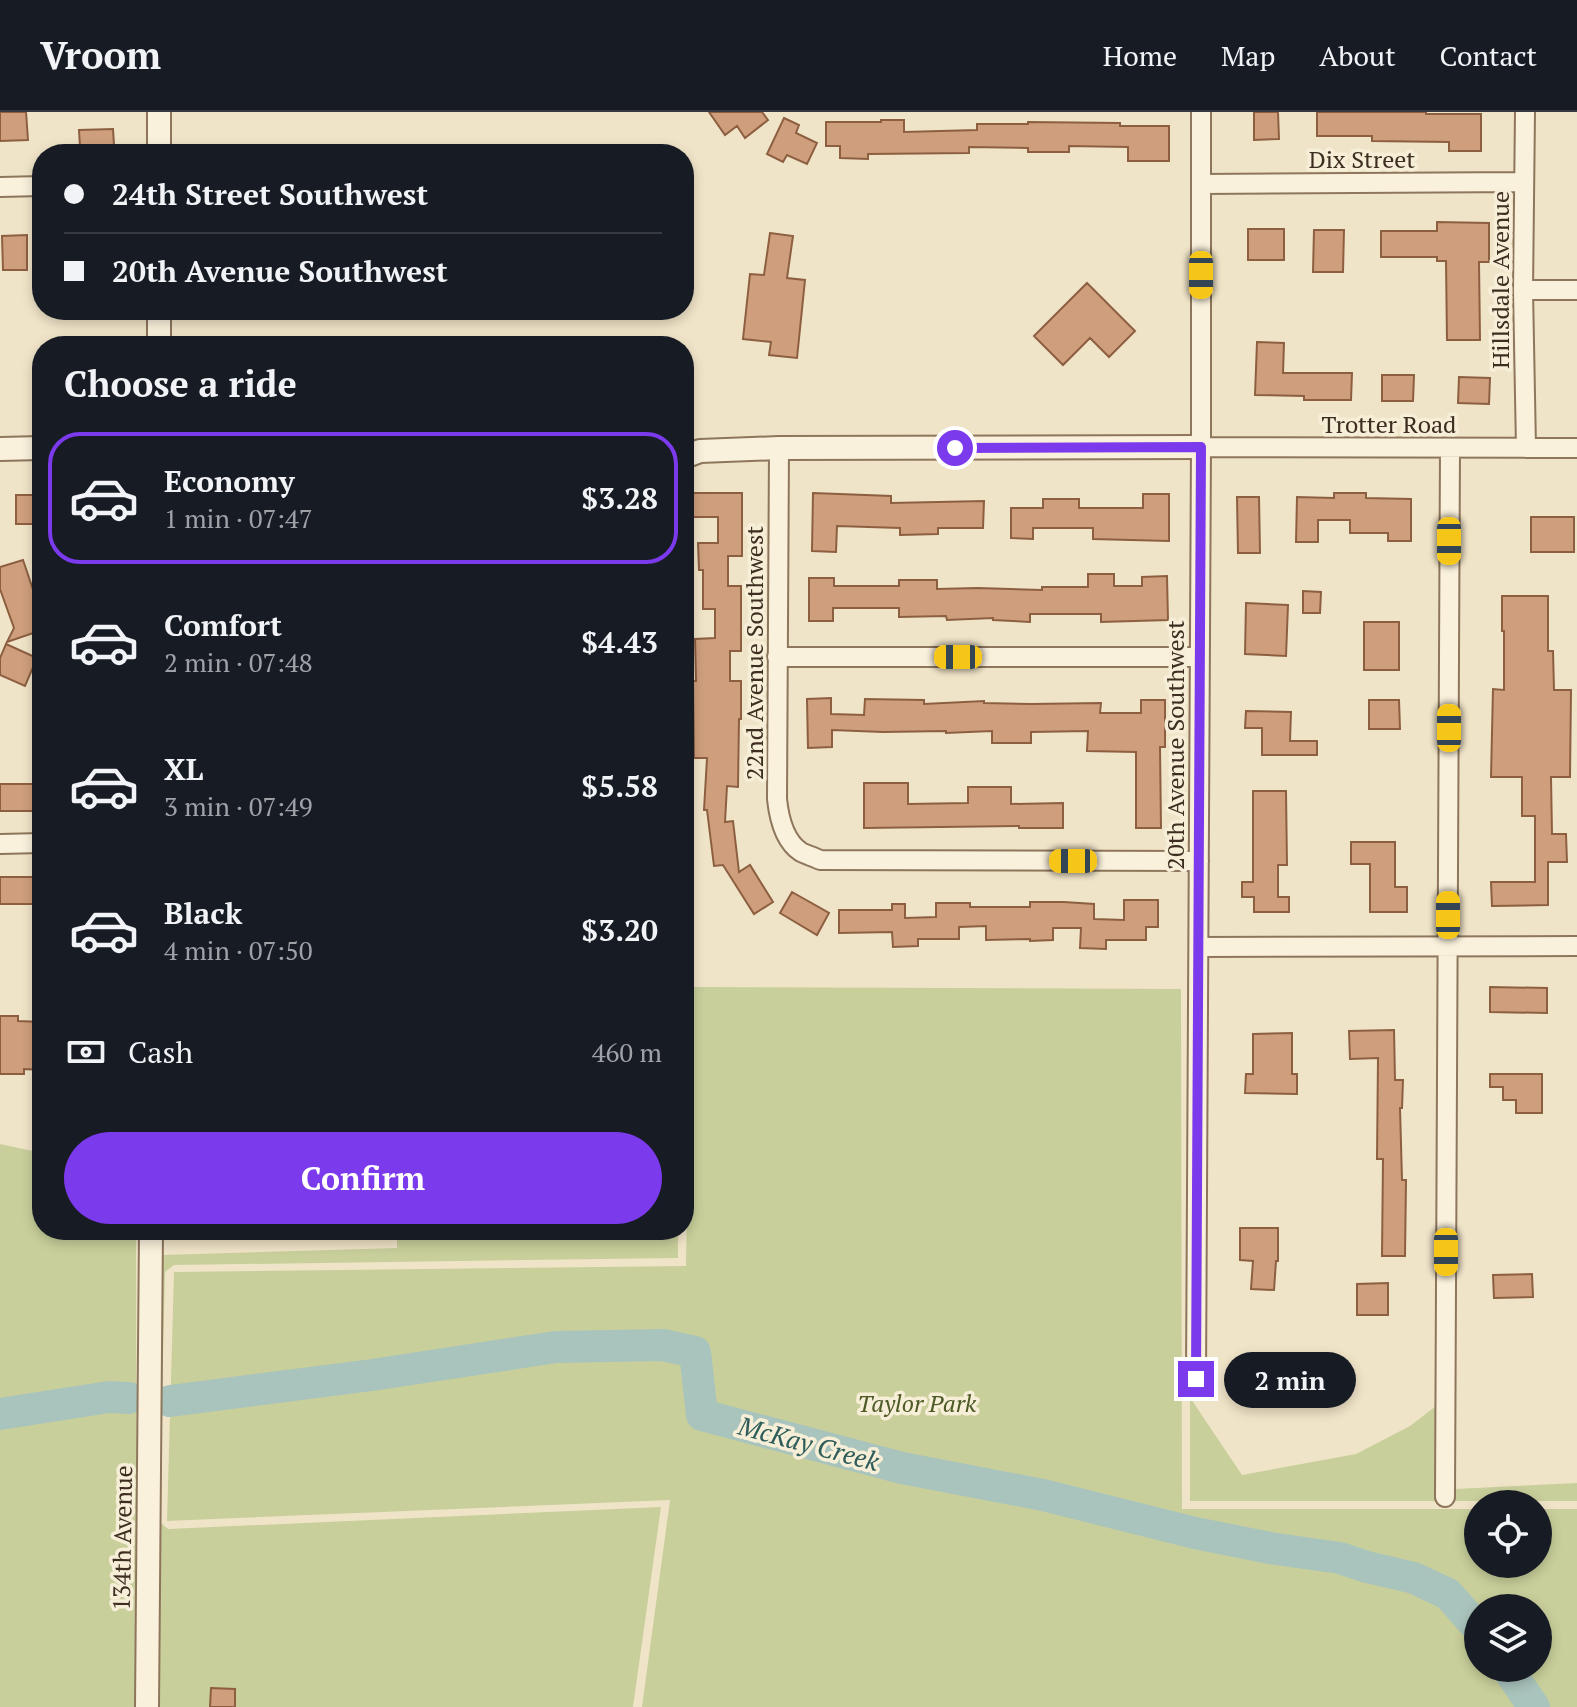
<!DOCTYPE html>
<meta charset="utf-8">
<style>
:root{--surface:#171b24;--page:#20242c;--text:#f1f3f6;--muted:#9ea1a6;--line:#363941;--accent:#7c3aed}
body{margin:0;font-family:"PT Serif",serif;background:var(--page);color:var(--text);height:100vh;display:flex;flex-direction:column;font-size:30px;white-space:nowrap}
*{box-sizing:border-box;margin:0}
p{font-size:26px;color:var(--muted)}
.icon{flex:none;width:44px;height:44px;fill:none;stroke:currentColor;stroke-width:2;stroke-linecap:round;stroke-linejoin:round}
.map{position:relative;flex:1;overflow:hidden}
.panel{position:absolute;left:32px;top:224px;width:662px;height:904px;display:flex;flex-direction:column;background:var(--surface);border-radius:32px;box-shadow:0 4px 12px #0003}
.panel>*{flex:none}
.hud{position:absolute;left:32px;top:32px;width:662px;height:176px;border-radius:32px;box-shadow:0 4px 12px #0003;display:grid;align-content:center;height:176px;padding:0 32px;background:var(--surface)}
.fabs{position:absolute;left:1464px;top:1378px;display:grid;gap:16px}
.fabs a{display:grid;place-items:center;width:88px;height:88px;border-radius:50%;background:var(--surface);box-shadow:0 4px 12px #0003;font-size:40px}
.end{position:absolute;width:36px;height:36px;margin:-18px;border:10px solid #7c3aed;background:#fff;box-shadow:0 0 0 4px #fff}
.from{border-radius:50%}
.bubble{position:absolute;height:56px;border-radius:28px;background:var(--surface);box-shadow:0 4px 12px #0003;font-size:26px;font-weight:700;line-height:56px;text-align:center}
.car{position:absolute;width:24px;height:48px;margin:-24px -12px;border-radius:10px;box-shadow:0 0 6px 2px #0007;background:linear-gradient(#f5c518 24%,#345 0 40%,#f5c518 0 76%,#345 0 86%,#f5c518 0)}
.hud b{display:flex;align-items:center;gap:28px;height:76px;font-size:30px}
.hud b+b{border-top:2px solid var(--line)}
.hud i{width:20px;height:20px;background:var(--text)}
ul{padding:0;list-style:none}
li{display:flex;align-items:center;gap:24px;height:132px;margin:0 16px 12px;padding:0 16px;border:4px solid transparent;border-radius:32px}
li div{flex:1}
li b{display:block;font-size:30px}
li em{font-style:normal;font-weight:700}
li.selected{border-color:var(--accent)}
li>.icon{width:72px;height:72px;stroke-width:1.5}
h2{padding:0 32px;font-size:36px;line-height:96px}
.pay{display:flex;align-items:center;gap:20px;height:88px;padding:0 32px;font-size:30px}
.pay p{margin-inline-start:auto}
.cta{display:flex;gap:16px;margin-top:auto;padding:16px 32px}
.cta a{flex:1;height:92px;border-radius:48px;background:var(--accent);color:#fff;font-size:32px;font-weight:700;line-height:92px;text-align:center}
header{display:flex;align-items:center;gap:48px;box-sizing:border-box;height:112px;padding:0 40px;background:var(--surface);border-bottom:2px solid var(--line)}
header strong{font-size:38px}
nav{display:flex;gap:44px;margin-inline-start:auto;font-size:28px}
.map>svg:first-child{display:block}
</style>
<header>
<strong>Vroom</strong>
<nav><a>Home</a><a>Map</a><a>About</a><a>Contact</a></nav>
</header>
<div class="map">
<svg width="1577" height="1595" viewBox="0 0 1577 1595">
<rect width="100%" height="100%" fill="#f0e4c8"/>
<path fill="#c9cf9b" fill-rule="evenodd" d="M690 875 1181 877 1182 1397H1478V1452H1538V1397H1577V1595H642L670 1388 167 1409 174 1160 686 1154ZM1478 1496H1538V1556H1478Z
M0 1032 42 1041V1118H136L137 1595H0Z
M397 1118H678V1146L174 1153 165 1160 159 1409 168 1417 661 1395 633 1595H157L161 1143 397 1136Z
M1190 1276H1193V1290L1242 1363 1356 1342 1410 1314 1436 1294 1435 1389H1190Z
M1577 1371V1389H1455V1377Z"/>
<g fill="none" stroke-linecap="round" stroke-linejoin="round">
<path stroke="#a9c4bc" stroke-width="32" d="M170 1289 372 1263 556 1235 663 1233 695 1240 702 1303 902 1356 1043 1383 1195 1421 1270 1436 1340 1446 1367 1455 1414 1466 1448 1482 1478 1516
M0 1302 109 1285 129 1286
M1507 1556 1534 1595"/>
</g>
<path fill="#cf9f7d" stroke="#8d5f41" stroke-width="2" d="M0 0H26L28 28 0 29Z
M709 0H762L768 8 745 26 737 14 725 23Z
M1254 0H1278L1279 27 1254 28Z
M1317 0H1426V2H1481V39H1449V30L1372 29V24H1317Z
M784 6 799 13 796 21 817 31 807 52 787 43 783 50 767 42Z
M881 8H904V20L977 18V12H1028V10L1120 11V14H1169V49H1128V35L1069 34V40H1028V36L969 35V41L868 42V47L840 46V34H826V10H881Z
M113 17 114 33 80 35 79 18Z
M1437 110 1489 111V150H1479L1480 228H1447L1446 149H1437V145H1381V119H1437Z
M1248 117H1284V148H1248Z
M1314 118H1344L1343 160H1313Z
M770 121 793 124 787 166 805 168 797 246 769 243 771 230 743 227 750 162 764 163Z
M27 123V158H3L2 124Z
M1087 171 1135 219 1109 245 1090 226 1063 253 1034 224Z
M1257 230 1284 231 1283 261H1352L1351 288H1304V284L1255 283Z
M1382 263H1414L1413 289H1382Z
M1459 265 1490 266 1489 292 1458 291Z
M692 381H742V444H728V474H741V539H730V569H741V607H739L738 675 727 674 725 710 733 709 739 760 750 753 773 790 754 802 723 753 714 754 707 698H704L707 646H694L693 569H696L695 527 715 526V497H703V458H699L698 431H718V405H692Z
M813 381 891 384V391L984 389 983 416H938V422L900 423V416L837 414 836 440 812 439Z
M1334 381H1366V386L1411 387V429H1388V421H1350V408H1318V430H1296L1297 385 1334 386Z
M1143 382H1169V429L1093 427V416H1033V427L1011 426V396H1043V387H1079V396H1143Z
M16 383H42V412H16Z
M1237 385H1259L1260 441H1238Z
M1531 405H1574V440H1531Z
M23 448 42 504V518L7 530 14 516 0 477V455Z
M1088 462H1114V474H1142V465L1167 464 1168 508 1101 510V502H1030V510L993 508V506L947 508 946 504 899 505V496H833V509H809V466H834V474H899V468H937V477L978 476 1042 478V475H1088Z
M1303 479 1321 480 1320 501H1303Z
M1502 484H1548V539H1553L1554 578H1571L1570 665H1551L1552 722H1566L1567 750H1548V793L1492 794 1491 770H1535V704H1522V665H1491L1493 577 1504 578V519H1502Z
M1246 491 1288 493 1286 544 1245 542Z
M1364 510H1399V558H1364Z
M6 532 37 546 25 574 0 563V546Z
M831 586V602L864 603 865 587 924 588V592L984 589V591L1031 592 1101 591 1100 601H1141V588H1165V635H1160L1161 716H1136V640L1087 639 1088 619 1031 620V631H992V619L946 621V619L883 620 832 618V635L808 636 807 587Z
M1369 588H1399L1400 617H1369Z
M1246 599 1291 600 1290 629H1317V643H1262V616H1245Z
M864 671H908V692L968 691V675H1011V692L1063 691V716H1019V714L864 716Z
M0 672H42V699H0Z
M1253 679H1286L1287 753H1278V785H1289V800H1254V785H1242V770H1253Z
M1351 730H1395V775H1407V800H1370V752H1351Z
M0 765H42V792H0Z
M792 780 829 801 817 823 780 801Z
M1124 788H1158V815H1146V828H1106V837L1080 836 1081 816H1053V828L1030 829V827L986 828V814L959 815V827H918V834L893 835 892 820 839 821V798H892V792H905V806L936 805V791H970V795H1030V790H1064L1094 792V807L1124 808Z
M1490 875 1547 876V901L1490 900Z
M0 904H18V909L42 910V958L24 957V962H0Z
M1394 918 1395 968H1403L1402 996H1400L1402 1068H1406L1405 1144H1382L1383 1047H1377L1378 946 1350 947 1349 919Z
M1292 921V962H1297V982L1245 981 1246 962H1253V922Z
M1490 962H1542V1001H1516V988H1503V975H1490Z
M1240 1116H1278V1149H1276L1274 1178 1251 1177 1253 1149 1240 1148Z
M1532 1162 1533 1185 1494 1186 1493 1163Z
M1388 1171V1203H1357V1172Z
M211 1576 235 1577V1595H210Z"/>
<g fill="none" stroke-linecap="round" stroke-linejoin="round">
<g stroke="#8d765c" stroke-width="22">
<path id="minor" d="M1525 0 1523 178 1526 336
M1201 72 1523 70
M0 75 42 74
M1523 178H1577
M1201 335 1577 336
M779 336 777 687C779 706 784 729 801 740 807 743 814 745 820 748L1199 749
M777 545H1199
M0 732 42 731
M1199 835 1577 834
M1196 1267 1201 335V0
M1445 1385 1450 336"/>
</g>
<g stroke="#8d765c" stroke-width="26">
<path id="tertiary" d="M159 42V0
M159 198V234
M0 337 42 336
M684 345 700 339 779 336 1201 335
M147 1595 151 1118"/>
</g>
<use href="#minor" stroke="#faf1dc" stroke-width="18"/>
<use href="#tertiary" stroke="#faf1dc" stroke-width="22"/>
</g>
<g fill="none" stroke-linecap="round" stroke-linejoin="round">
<path stroke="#7c3aed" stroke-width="10" d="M955 336 1201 335 1196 1267"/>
</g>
<g text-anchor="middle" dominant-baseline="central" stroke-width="7" stroke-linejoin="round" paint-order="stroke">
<g font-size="24" fill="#3d2e20" stroke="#f7eed8">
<text x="1362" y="47">Dix Street</text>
<text transform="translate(1500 168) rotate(-90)">Hillsdale Avenue</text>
<text x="1389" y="312">Trotter Road</text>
<text transform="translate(754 541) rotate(-90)">22nd Avenue Southwest</text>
<text transform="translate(1175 633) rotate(-90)">20th Avenue Southwest</text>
<text transform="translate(122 1426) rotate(-89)">134th Avenue</text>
</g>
<g font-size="24" font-style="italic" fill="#4d5a26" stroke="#f7eed8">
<text x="917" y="1291">Taylor Park</text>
</g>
<g font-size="26" font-style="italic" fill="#2f5d5a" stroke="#f7eed8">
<text transform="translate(809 1331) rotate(15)">McKay Creek</text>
</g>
</g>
</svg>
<div class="fabs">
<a><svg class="icon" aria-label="locate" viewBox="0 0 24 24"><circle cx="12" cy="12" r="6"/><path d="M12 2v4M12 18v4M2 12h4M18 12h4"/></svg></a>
<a><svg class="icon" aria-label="layers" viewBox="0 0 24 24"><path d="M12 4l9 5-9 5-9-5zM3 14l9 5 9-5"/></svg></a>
</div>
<i class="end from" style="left:955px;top:336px"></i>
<i class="end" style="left:1196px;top:1267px"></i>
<div class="bubble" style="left:1224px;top:1240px;width:132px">2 min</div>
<i class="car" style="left:1201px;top:163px;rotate:180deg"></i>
<i class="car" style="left:1449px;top:429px;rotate:180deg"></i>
<i class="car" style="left:958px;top:545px;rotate:270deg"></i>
<i class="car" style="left:1449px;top:616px;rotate:0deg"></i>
<i class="car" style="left:1073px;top:749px;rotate:270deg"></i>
<i class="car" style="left:1448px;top:803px;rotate:0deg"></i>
<i class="car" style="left:1446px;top:1140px;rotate:180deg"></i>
<div class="hud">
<b><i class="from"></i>24th Street Southwest</b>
<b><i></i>20th Avenue Southwest</b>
</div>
<section class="panel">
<h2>Choose a ride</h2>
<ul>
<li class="selected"><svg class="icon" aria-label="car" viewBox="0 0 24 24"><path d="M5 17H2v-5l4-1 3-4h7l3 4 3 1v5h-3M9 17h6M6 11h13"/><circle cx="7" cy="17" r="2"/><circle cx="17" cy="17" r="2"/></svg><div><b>Economy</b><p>1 min · 07:47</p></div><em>$3.28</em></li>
<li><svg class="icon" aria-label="car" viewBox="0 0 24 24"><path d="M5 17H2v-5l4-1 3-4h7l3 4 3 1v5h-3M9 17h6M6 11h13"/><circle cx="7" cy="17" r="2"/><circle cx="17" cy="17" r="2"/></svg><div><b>Comfort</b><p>2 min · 07:48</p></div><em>$4.43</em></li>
<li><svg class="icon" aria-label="car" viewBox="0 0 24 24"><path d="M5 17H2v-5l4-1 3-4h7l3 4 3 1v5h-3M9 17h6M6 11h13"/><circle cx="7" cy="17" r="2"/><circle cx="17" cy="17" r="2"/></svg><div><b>XL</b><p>3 min · 07:49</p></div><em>$5.58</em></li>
<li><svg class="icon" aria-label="car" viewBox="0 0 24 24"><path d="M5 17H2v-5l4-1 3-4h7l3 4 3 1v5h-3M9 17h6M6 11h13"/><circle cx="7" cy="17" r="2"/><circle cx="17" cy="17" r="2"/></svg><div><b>Black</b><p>4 min · 07:50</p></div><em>$3.20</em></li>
</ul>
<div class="pay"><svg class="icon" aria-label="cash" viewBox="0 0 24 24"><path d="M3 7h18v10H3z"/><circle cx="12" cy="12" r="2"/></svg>Cash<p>460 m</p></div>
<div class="cta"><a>Confirm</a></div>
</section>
</div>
